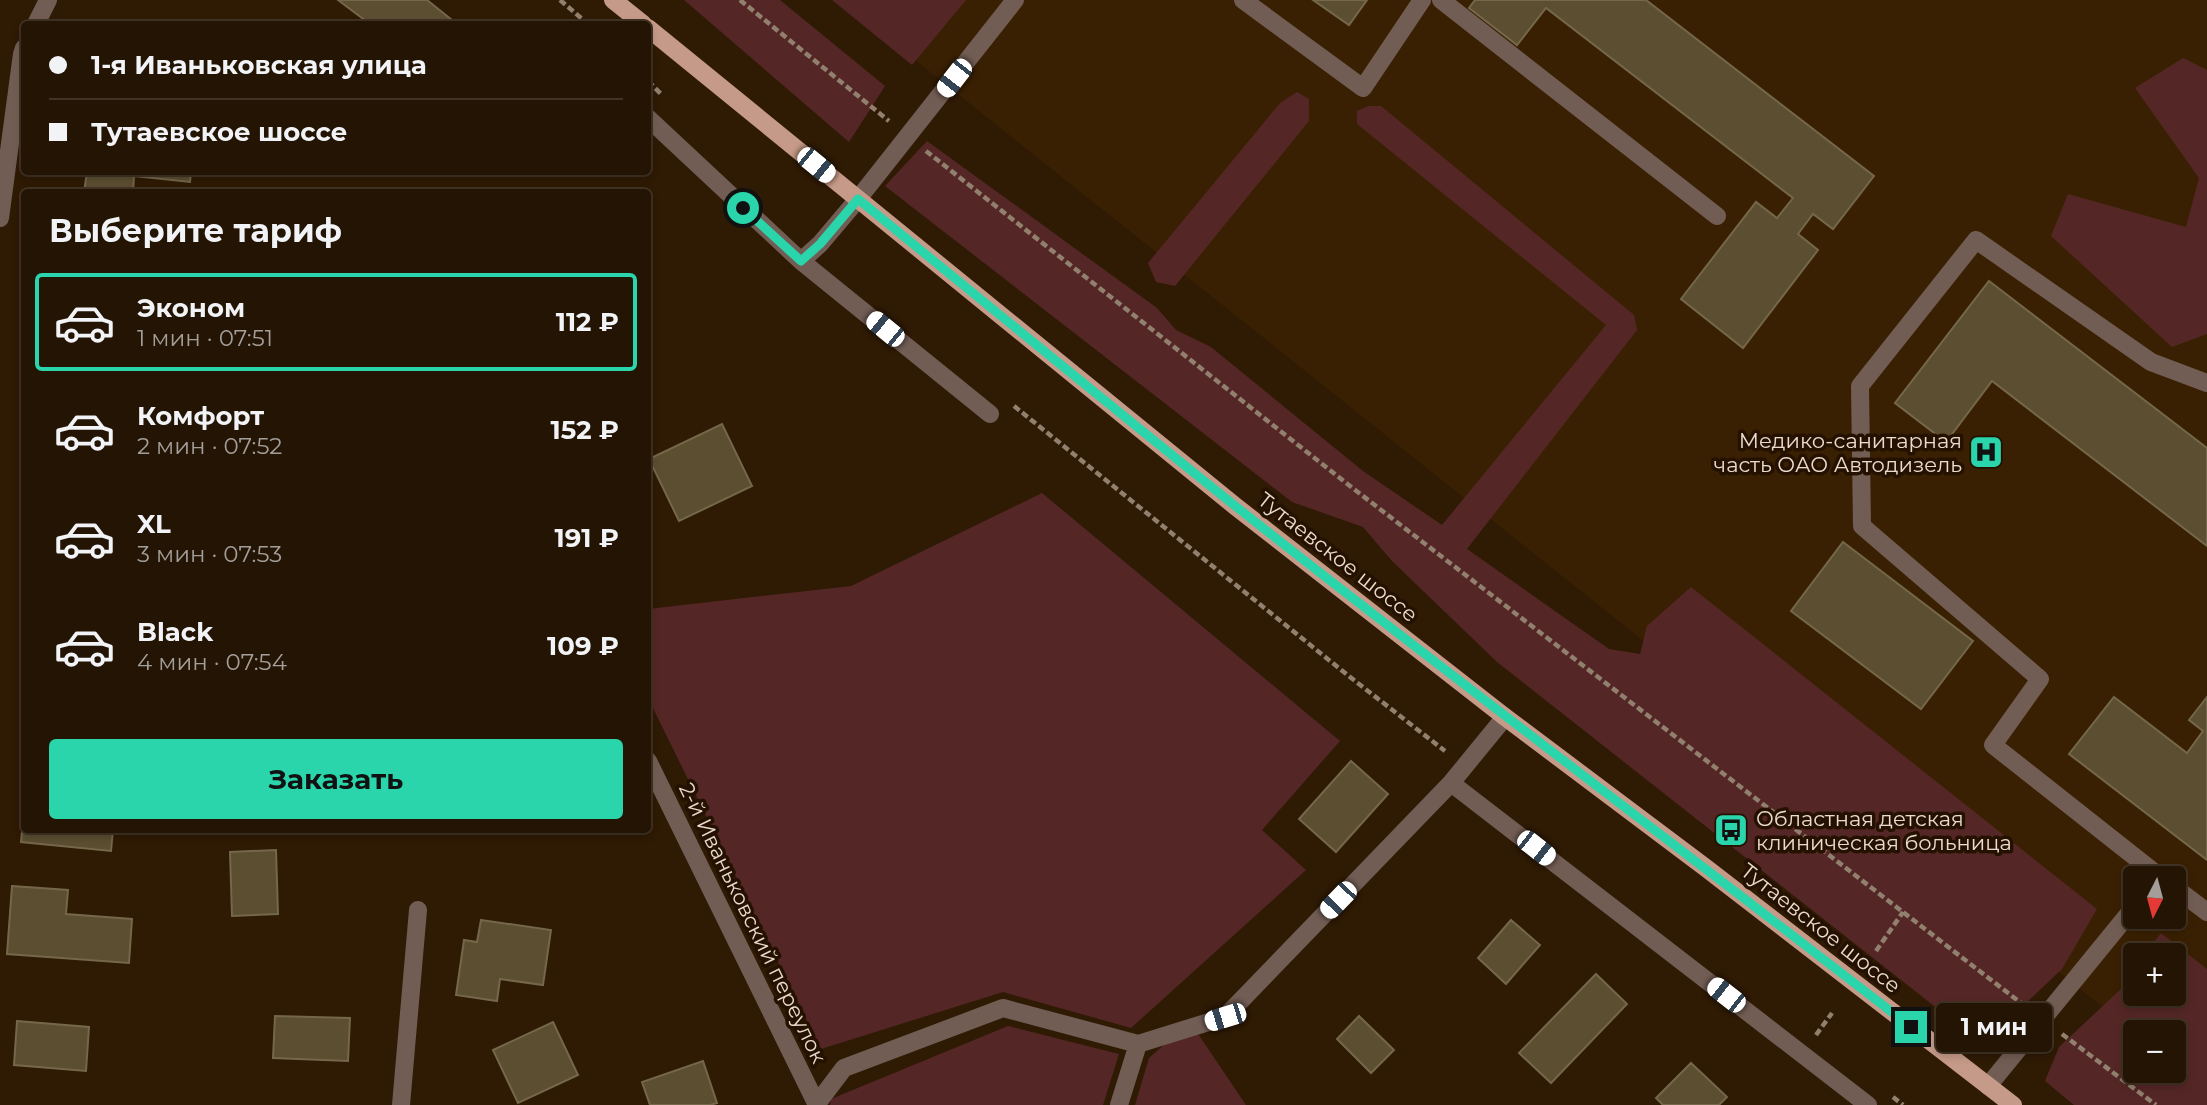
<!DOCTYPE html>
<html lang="ru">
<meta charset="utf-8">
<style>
:root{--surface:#231403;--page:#2f2112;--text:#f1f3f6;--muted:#a39e9a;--line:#403325;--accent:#2ad5ac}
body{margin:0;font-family:Montserrat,sans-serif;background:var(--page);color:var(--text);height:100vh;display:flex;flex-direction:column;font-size:26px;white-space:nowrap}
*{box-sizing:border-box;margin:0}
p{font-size:23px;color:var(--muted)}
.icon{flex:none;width:38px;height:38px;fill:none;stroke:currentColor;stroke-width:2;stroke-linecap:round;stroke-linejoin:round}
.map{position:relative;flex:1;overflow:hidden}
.sheet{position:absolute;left:21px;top:189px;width:630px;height:644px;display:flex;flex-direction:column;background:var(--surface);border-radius:7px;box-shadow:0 4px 10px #0003,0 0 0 2px var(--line)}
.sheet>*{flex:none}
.hud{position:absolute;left:21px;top:21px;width:630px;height:154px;border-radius:7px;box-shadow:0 4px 10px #0003,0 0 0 2px var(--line);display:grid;align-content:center;height:154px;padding:0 28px;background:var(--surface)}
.needle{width:46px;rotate:186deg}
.fabs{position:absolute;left:2123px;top:866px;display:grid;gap:14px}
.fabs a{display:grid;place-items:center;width:63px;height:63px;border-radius:7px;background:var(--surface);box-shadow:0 4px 10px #0003,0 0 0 2px var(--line);font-size:35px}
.end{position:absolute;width:32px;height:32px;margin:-16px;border:9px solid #2ad5ac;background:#111;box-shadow:0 0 0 4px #111}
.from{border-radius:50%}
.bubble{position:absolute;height:49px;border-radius:7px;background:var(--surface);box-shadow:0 4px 10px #0003,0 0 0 2px var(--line);font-size:23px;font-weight:700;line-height:49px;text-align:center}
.car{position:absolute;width:21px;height:42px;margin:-21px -10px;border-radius:9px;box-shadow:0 0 5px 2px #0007;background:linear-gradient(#fff 24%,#345 0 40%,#fff 0 76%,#345 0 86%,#fff 0)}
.hud b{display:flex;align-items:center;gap:24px;height:66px;font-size:26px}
.hud b+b{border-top:2px solid var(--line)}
.hud i{width:18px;height:18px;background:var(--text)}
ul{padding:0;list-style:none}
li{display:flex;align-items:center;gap:21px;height:98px;margin:0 14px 10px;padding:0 14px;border:4px solid transparent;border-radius:7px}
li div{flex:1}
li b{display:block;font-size:26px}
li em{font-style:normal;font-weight:700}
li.selected{border-color:var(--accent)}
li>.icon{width:63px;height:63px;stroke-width:1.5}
h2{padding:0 28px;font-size:32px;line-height:84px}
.cta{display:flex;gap:14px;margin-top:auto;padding:14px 28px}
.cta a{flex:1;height:80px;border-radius:7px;background:var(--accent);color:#111;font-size:28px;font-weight:700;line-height:80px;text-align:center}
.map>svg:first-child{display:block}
</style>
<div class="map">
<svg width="2207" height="1105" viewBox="0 0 2207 1105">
<rect width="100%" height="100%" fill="#2f1a04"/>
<path fill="#3a2002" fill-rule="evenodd" d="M840 0H2207V1090L2174 1032 2135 1033ZM2135 878H2174V917H2135ZM2135 956H2174V994H2135Z"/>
<path fill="#542726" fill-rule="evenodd" d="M684 0H780L885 86 849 142Z
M832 0H966L912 65Z
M2183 58 2207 70V334L2172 347 2051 236 2068 194 2186 227 2199 178 2135 88Z
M1297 92 1309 99V121L1175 286 1156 282 1148 263 1280 103Z
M1368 106H1381L1634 315 1637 330 1467 549 1609 649 1640 654 1647 626 1691 587 2097 909 2062 969 2024 1005 2008 1037 1993 1046 1976 1039 1497 662 1392 561 1363 527 1292 502 885 186 927 141 1157 308 1176 330 1211 347 1363 471 1442 525 1606 325 1357 124V111Z
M1042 493 1340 741 1262 830 1306 870 1131 1028 1003 992 821 1049 648 698V609L851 586Z
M2161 933 2207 969V1105H2074L2045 1081 2059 1047 2122 988 2135 969V994H2174V956L2144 955ZM2174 1032V1071H2135V1032Z
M1190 1022 1246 1105H1135L1149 1058Z
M1008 1026 1119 1054 1103 1105H830L831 1099Z"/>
<path fill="#5b4e31" stroke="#756749" stroke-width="2" d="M338 0H427L457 24H370Z
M1313 0H1367L1349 25Z
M1475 0H1646L1874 176 1833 229 1813 214 1798 234 1818 250 1743 348 1681 299 1756 202 1777 218 1793 198 1546 8 1517 45 1469 8Z
M87 172H191L190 182 134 176 133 192H84Z
M1989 281 2207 448V546L1992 381 1946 442 1895 403Z
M722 424 752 486 679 521 649 459Z
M1843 542 1973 641 1921 709 1791 611Z
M2114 697 2187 753 2203 731 2189 720 2207 697V860L2069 754Z
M1351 761 1388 794 1336 852 1299 819Z
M24 812V830H113L111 851 21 842Z
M276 850 278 914 232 916 230 852Z
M12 886 68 890 66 914 132 919 129 963 7 954Z
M481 920 551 930 543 985 500 979 497 1001 456 995 464 940 477 942Z
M1511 920 1540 945 1506 984 1478 958Z
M1596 974 1627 1004 1551 1083 1519 1053Z
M275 1016 350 1018 348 1061 273 1058Z
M1359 1016 1394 1050 1371 1073 1337 1039Z
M17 1021 89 1027 86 1071 14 1065Z
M553 1022 578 1075 518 1103 493 1050Z
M703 1061 717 1103 710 1105H650L642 1082Z
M1691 1063 1727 1097 1719 1105H1663L1656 1098Z"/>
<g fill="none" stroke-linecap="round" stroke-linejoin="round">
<path stroke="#92806f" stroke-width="4.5" stroke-dasharray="7 3.5" stroke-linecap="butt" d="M560 0 588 24
M740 0 889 121
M648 81 662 95
M926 151 1350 486 2021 1003
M1014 406 1350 677 1445 751
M1876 951 1903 912
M2062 1034 2156 1105
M1816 1035 1832 1013
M1893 1097 1903 1105"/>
<path stroke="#725d54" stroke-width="18" d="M1243 0 1363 88 1422 0
M1441 0 1717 216
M858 199 1015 0
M648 761 817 1105
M2157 878 2159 876 1993 745 2040 679 1862 526 1860 386 1976 240 2151 362 2207 383
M2174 887 2207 912
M1988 1086 2135 906"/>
<path stroke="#725d54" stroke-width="18" d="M36 24 48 0
M648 118 801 261 990 414
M0 218 22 54 24 48
M801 261 820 244 858 199
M1451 783 1868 1105
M401 1105 418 910
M816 1105 844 1068 1003 1008 1138 1044
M1119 1105 1138 1044 1225 1017 1451 783 1505 717"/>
<path stroke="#c69a88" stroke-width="18" d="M613 0 643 24
M648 28 1235 506 1505 717 1706 868 2013 1105"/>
</g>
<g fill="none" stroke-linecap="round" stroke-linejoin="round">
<path stroke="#2ad5ac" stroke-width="9" d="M743 208 801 261 820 244 858 199C983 301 1108 404 1234 505 1457 682 1686 852 1911 1027"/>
</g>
<defs>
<g id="hospital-square" transform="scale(1.75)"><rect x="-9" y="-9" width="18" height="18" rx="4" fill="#2ad5ac" stroke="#251100"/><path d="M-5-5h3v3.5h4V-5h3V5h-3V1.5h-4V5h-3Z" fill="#111"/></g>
<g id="bus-square" transform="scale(1.75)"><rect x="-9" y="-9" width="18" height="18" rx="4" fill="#2ad5ac" stroke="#251100"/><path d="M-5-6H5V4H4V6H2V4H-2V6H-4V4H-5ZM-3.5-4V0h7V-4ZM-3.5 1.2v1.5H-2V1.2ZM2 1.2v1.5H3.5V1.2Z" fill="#111"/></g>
</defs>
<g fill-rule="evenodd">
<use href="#hospital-square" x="1986" y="452"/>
<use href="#bus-square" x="1731" y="830"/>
</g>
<g text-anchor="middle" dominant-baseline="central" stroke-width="7" stroke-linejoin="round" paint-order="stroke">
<g font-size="21" fill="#eadbce" stroke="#251100" text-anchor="end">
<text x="1962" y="440">Медико-санитарная<tspan x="1962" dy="24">часть ОАО Автодизель</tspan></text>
<text x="1756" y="818" text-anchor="start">Областная детская<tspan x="1756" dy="24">клиническая больница</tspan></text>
</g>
<g font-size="21" fill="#eadbce" stroke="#251100">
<text transform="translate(1338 557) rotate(38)">Тутаевское шоссе</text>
<text transform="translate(753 923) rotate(64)">2-й Иваньковский переулок</text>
<text transform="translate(1821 928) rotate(38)">Тутаевское шоссе</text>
</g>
</g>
</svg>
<div class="fabs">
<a><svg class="needle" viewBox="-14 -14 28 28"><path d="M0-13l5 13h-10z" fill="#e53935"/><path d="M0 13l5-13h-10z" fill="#a39e9a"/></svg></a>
<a>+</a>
<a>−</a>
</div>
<i class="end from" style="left:743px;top:208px"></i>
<i class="end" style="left:1911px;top:1027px"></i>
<div class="bubble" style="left:1936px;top:1003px;width:116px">1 мин</div>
<i class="car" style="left:954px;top:78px;rotate:218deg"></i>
<i class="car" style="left:816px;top:165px;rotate:129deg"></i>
<i class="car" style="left:885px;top:329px;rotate:309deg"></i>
<i class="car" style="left:1536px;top:848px;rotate:128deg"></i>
<i class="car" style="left:1338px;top:900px;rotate:224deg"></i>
<i class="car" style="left:1726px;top:995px;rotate:308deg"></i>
<i class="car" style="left:1225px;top:1017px;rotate:253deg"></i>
<div class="hud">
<b><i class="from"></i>1-я Иваньковская улица</b>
<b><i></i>Тутаевское шоссе</b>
</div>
<section class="sheet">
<h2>Выберите тариф</h2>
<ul>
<li class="selected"><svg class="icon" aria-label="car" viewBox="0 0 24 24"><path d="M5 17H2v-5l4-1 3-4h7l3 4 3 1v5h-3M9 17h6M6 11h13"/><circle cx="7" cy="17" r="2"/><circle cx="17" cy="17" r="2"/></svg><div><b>Эконом</b><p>1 мин · 07:51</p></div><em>112 ₽</em></li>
<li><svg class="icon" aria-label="car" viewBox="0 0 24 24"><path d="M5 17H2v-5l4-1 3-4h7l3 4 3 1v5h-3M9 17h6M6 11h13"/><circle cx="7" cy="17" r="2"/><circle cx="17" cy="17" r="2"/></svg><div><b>Комфорт</b><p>2 мин · 07:52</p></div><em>152 ₽</em></li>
<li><svg class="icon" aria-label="car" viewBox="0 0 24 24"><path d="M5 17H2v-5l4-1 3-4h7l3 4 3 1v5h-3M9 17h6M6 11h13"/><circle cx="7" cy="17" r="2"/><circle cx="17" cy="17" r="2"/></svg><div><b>XL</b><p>3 мин · 07:53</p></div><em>191 ₽</em></li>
<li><svg class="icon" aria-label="car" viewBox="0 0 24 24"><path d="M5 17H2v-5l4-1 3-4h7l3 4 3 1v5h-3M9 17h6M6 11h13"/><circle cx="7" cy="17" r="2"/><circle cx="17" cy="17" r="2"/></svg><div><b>Black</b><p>4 мин · 07:54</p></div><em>109 ₽</em></li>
</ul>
<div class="cta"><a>Заказать</a></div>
</section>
</div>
